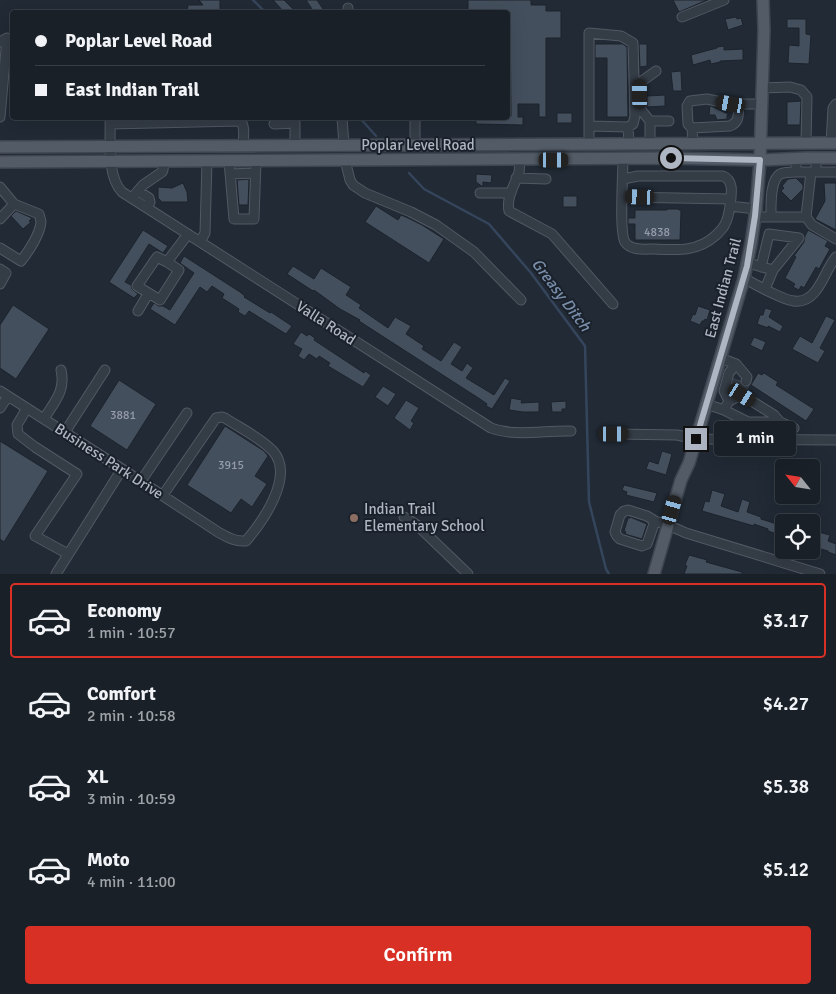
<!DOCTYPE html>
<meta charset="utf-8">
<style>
:root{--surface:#192028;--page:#262d34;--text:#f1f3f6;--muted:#9fa3a8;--line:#373e45;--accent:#d93025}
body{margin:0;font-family:Signika,sans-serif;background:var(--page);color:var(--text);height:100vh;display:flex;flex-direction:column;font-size:19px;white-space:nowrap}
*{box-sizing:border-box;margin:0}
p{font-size:16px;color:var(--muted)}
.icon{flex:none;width:28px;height:28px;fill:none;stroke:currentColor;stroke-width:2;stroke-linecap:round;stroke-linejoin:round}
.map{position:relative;height:574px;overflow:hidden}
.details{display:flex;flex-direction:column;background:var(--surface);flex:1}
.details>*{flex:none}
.banner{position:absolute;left:10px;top:10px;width:500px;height:110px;border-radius:5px;box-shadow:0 5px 20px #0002,0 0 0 1px var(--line);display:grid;align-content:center;height:110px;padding:0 25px;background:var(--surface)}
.needle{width:32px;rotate:300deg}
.fabs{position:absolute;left:775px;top:459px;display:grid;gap:10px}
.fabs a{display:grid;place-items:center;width:45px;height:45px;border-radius:5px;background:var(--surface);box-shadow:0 5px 20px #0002,0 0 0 1px var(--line);font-size:25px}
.end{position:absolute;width:22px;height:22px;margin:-11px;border:6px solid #aeb6c3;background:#111;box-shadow:0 0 0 2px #111}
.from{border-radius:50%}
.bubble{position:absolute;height:35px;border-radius:5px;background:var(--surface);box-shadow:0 5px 20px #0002,0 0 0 1px var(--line);font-size:16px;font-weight:600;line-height:35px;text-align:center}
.car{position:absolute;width:15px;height:30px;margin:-15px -8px;border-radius:6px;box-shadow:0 0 4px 1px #0007;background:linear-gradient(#222 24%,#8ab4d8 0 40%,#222 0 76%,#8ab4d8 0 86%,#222 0)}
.banner b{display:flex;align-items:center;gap:18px;height:48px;font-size:19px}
.banner b+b{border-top:1px solid var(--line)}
.banner i{width:12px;height:12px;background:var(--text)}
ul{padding:9px 0 0;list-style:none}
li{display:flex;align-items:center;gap:15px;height:75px;margin:0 10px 8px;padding:0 15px;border:2px solid transparent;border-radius:5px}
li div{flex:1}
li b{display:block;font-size:19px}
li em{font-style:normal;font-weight:600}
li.on{border-color:var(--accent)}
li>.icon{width:45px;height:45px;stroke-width:1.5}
.cta{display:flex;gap:10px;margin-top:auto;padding:10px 25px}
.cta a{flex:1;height:58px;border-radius:5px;background:var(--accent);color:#fff;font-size:20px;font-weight:600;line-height:58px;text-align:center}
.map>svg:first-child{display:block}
</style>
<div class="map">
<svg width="836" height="574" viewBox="0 0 836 574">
<rect width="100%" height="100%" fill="#212a35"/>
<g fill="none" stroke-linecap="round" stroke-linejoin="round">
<path stroke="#35455c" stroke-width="2.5" d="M253 0 265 12
M360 118 376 136
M409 173 424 189 489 224 531 273 585 346 589 502 606 569 609 574"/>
</g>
<path fill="#444f5d" stroke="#1c232d" d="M199 0H220V12H187L188 5H203Z
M273 0H284L296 12H284Z
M306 0H317L325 12H314Z
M468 0H531V5H546V11H561V38H546V117H539V104H518V117H523V125L476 124V118H508V116H511L510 12H468Z
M673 0H707L679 12Z
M736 17 737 19 741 18 743 25 728 30 725 19Z
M787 19H806V34L811 35 809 64 788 63 789 45 799 46V28H787Z
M595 44H623L627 47 628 117H607V58H595Z
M639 44H647V66L640 67Z
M724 46V50L743 49V60L720 61V62L711 64 710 60 693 65 691 55 717 48V47Z
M681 71 682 91H673L671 72Z
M665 95V106L647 107V96Z
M801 101 800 125H787V102Z
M710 106H711L730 115H727V119L717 120 715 115H709Z
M557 113H572V123H557Z
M476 174 492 175 491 183 483 182V187L476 182Z
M796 178 803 185V189L791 201 781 191 784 188 782 186 788 179Z
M249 179 248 205H239L237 180Z
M183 183 187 192 188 202H162L158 198V187L172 188Z
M824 183H836V230L815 219 825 201Z
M563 196H577V207H563Z
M376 206 398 220 401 215 408 218 422 225 444 239 429 263 365 222Z
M667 209H678L681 211 680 240H635V224H628V218H635V210H667Z
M16 211 32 218 29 221 31 222 23 229 11 216Z
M143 230 168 246 163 253 149 244 125 282 131 285 132 289 138 294 134 298 109 282Z
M808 230 828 241 825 246 830 249 819 269 816 267 804 288 801 286 799 290 793 287 795 284 785 278 796 257 794 256 804 242 805 236Z
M184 256 240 292 245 296 244 297 270 313 271 312 292 326 286 334 249 311 245 316 238 312 239 309 222 298 224 294 212 286 207 292 200 287 175 325 150 309 154 303 159 306H163L170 310 194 273 180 263Z
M293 266 314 279 321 268 351 287 346 295 361 305 359 308 388 328 395 317 411 326 406 334 424 346 422 349 441 361 454 342 462 347 451 364 462 371 467 363 473 368 466 378 494 395 505 378 510 381 492 409 486 406 487 404 480 399 393 343 359 321 360 320 340 309 314 290 313 291 287 274Z
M13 305 49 329 16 379 0 368V325Z
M698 306 710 310 707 320 705 319 704 321H702L700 325 690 321 693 314 695 315Z
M765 308 772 310 769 317 783 326 780 332 768 326V328L757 324 760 315H763Z
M826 316 835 320 820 348 825 351 818 363 792 349 800 336 812 343Z
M301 332 307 336 309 334 315 338 314 340 364 373 365 371 371 375 363 387 328 366 330 363 319 356 317 359 309 354 304 360 298 356 302 349 293 344Z
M754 337 766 342 762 351 750 345Z
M758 373 762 375 764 373 778 382 776 385 814 409 806 421 751 385Z
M119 380 156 404 127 450 90 426Z
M383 386 396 394 388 406 375 397Z
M511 398 522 400 521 403 539 402V412H523L509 410Z
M406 400 419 408 411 421 414 423 410 430 394 418Z
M566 401V409H562V412H552L551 402Z
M225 426 264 451 268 456 255 476 267 484 252 507 241 499 231 513 187 485Z
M0 441 48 471 4 542 0 539Z
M662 451 672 454 666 475 646 469 649 461 658 464Z
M786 460 807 462V468H785Z
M624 485 657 493 654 502 626 495 627 492 622 490Z
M712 490 725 494 721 506 738 512 742 499 750 502 747 512 761 517V519L783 526 780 535 768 531V529L754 524V526L702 511 705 501 709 502Z
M630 517 647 524 642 539 625 534 626 532 624 531 628 518H630Z
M818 532 830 535 828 541 836 544V555L828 552V551L814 547V546L811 545V535L817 537Z
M689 555 707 560 706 562 742 572V574H684L687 566 685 565Z"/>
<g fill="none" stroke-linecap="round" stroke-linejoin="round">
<path stroke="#363f4a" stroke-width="9" stroke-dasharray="9 4.5" stroke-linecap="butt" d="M735 388 738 379
M743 390 746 381"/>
<g stroke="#525964" stroke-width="11">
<path id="minor" d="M348 12V8
M682 17 724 0
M0 42 7 38 0 117
M762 88 790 87 801 90 807 97 806 143
M110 118C111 139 106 175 122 192L491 428C514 437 546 430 571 431
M342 118 344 145
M415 118V145
M650 121H669
M110 124 240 121C246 126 243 138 243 146
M274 124 295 123V145
M590 126 628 127 629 144
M692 128 730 126C740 122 738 114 739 104
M831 143 833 108 836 104
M589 144V33L621 36 633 43 635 116 633 124 628 127
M650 144V121L641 110 640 84 642 81 656 71
M693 144 692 128 688 124 687 106 690 101 707 99 731 104H761
M623 159C623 173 619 233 625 242 631 251 645 249 654 249 677 250 697 252 715 236 719 232 723 229 725 224 728 219 729 212 730 206L756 209
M345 160 350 180 353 185 365 193 411 212 436 225 474 252 521 300
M519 160C519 164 520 168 519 172 515 185 506 197 509 211L552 234 613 304
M229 161 234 219H254L256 161
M796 167V172H816V158
M816 172H836
M230 174 255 173
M516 178 546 179
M623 179 638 176H723C735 181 731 196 730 206
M0 187 14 204 0 219
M138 191 149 198 150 202 147 208
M480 193H511
M622 197 731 199
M132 198 143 185 162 172 163 170 164 161
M771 216C771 205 770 180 780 174 785 172 792 172 796 172
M755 217H806L812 225 836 239
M806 217 811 172
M200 242 205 233 207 161
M0 248 21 261C29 251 40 234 41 222 41 221 39 214 39 214L14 204
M167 262 157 257 137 286 160 300 179 270 167 262 188 234
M748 263 773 270 765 289
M761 267 769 234 799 238 773 270
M0 269 6 273 0 284
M744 278C752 283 760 287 768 291 783 298 800 309 814 293 823 283 827 268 836 257
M138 311 148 294
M736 364 747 377 746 381
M0 391 122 469 218 532C227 537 235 542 246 541 263 521 295 476 273 451 261 438 240 428 225 418L222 417 216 418 163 495
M729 401 735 388
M706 404 724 410 729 401 724 391 729 373 736 364 720 358
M0 408 8 396
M27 408 17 425 18 434 35 447 77 474 35 536 68 554
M724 410 748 422H780L774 415 742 395 729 401
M44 419C54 402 66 391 61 370
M780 422 794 428
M65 432 105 370
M615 434 677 435 696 439 836 440
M141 481 187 413
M404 517 417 525 468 574
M655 521 647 544 642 546 620 539 617 536 615 532 620 515 624 511 628 510 647 516 655 521 668 525 686 533 820 574
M56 574 122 469"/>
</g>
<g stroke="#3e4550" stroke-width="14">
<path id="major" d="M0 147 836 143
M0 162 667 158 760 160 806 158H836
M654 574 681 480 689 463 744 278 751 244 756 209 760 160 764 30 763 0"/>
</g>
<use href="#minor" stroke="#343c46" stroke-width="9"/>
<use href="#major" stroke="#525b66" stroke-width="11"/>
</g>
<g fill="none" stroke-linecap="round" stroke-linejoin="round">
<path stroke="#aeb6c3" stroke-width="6" d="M671 158 760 160 755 216 747 266 696 439"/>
</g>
<circle fill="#8d6e63" stroke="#1a212a" stroke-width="2" cx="354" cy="518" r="5"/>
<g text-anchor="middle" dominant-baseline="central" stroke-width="4" stroke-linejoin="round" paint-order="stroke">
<g font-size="12" fill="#949caa">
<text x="657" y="232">4838</text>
<text x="123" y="415">3881</text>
<text x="231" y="465">3915</text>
</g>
<g font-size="15" fill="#aeb6c3" stroke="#1a212a">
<text x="418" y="145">Poplar Level Road</text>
<text transform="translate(723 288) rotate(-75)">East Indian Trail</text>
<text transform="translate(326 323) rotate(33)">Valla Road</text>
<text transform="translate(109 461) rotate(33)">Business Park Drive</text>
</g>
<g font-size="15" fill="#aeb6c3" stroke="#1a212a" text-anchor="start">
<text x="364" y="509">Indian Trail<tspan x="364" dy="17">Elementary School</tspan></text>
</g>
<g font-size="16" font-style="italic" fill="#788eaa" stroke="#1a212a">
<text transform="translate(561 295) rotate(53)">Greasy Ditch</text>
</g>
</g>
</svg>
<div class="fabs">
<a><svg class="needle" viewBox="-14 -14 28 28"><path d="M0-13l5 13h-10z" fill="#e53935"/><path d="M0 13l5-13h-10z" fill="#9fa3a8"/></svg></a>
<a><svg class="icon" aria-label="locate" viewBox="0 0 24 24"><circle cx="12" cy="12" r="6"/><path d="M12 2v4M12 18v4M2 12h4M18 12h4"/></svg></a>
</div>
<i class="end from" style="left:671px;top:158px"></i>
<i class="end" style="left:696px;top:439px"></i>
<div class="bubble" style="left:714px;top:421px;width:82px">1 min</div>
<i class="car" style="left:640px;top:94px;rotate:359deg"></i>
<i class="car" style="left:731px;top:104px;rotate:280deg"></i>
<i class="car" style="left:554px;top:160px;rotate:90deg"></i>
<i class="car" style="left:640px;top:197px;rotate:272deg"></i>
<i class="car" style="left:742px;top:395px;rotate:122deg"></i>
<i class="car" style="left:614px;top:434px;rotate:90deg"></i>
<i class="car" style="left:672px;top:510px;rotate:16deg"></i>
<div class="banner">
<b><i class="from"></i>Poplar Level Road</b>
<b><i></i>East Indian Trail</b>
</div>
</div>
<section class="details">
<ul>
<li class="on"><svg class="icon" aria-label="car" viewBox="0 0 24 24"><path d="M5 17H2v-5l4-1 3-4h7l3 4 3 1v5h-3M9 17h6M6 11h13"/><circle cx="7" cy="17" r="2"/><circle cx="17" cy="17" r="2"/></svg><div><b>Economy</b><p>1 min · 10:57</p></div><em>$3.17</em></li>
<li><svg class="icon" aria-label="car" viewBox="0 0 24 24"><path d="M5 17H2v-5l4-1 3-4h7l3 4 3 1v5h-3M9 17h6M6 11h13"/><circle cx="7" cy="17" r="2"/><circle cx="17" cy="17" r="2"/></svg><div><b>Comfort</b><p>2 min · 10:58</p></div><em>$4.27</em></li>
<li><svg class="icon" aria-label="car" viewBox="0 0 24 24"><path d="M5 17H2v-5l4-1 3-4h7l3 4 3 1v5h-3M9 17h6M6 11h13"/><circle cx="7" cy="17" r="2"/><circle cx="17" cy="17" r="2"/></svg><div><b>XL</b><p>3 min · 10:59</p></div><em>$5.38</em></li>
<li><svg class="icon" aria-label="car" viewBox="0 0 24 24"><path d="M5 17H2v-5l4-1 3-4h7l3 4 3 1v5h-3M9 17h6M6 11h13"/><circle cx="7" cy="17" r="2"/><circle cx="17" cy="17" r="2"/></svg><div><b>Moto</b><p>4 min · 11:00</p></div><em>$5.12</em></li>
</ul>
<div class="cta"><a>Confirm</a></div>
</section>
